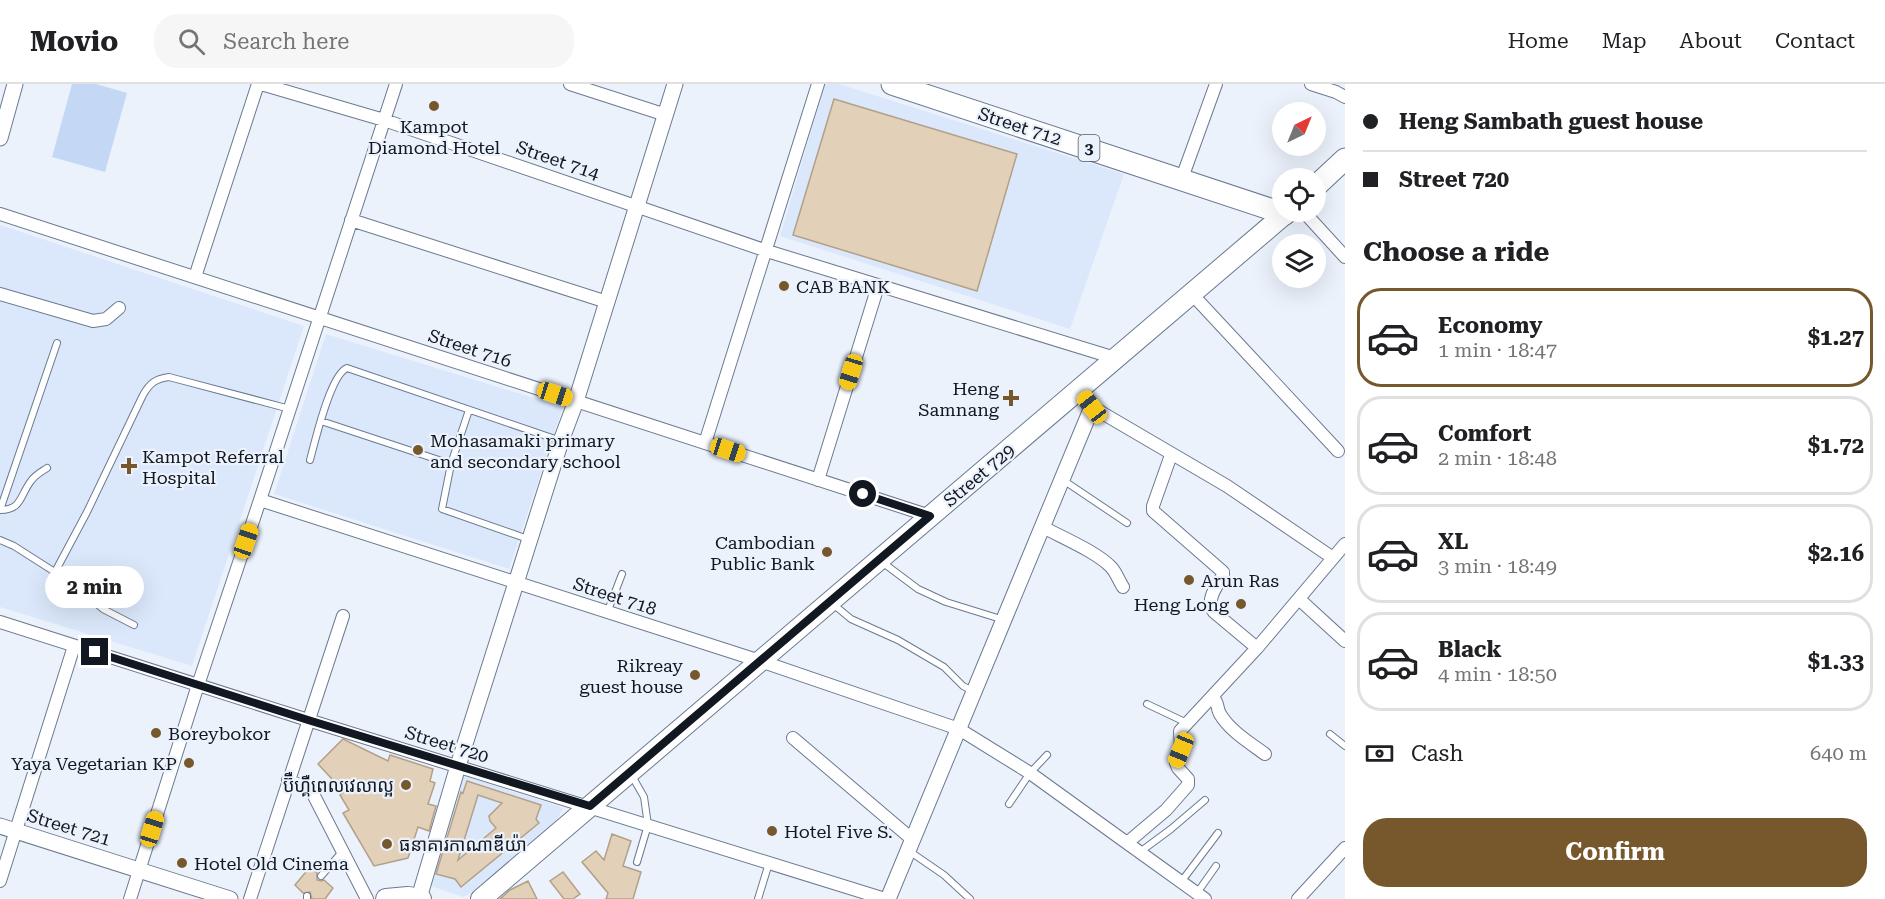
<!DOCTYPE html>
<meta charset="utf-8">
<style>
:root{--surface:#fff;--page:#f6f6f6;--text:#202124;--muted:#757577;--line:#e0e0e0;--accent:#77582d}
body{margin:0;font-family:"Roboto Serif","Noto Sans Khmer",serif;background:var(--page);color:var(--text);height:100vh;display:flex;flex-direction:column;font-size:22px;white-space:nowrap}
*{box-sizing:border-box;margin:0}
p{font-size:20px;color:var(--muted)}
.icon{flex:none;width:33px;height:33px;fill:none;stroke:currentColor;stroke-width:2;stroke-linecap:round;stroke-linejoin:round}
.map{position:relative;flex:1;overflow:hidden}
.panel{display:flex;flex-direction:column;background:var(--surface);width:540px}
.panel>*{flex:none}
.hud{display:grid;align-content:center;height:132px;padding:0 18px;background:var(--surface)}
.needle{width:39px;rotate:43deg}
.buttons{position:absolute;left:1272px;top:18px;display:grid;gap:12px}
.buttons a{display:grid;place-items:center;width:54px;height:54px;border-radius:50%;background:var(--surface);box-shadow:0 6px 24px #0002;font-size:30px}
.end{position:absolute;width:27px;height:27px;margin:-14px;border:8px solid #121821;background:#fff;box-shadow:0 0 0 3px #fff}
.from{border-radius:50%}
.bubble{position:absolute;height:42px;border-radius:21px;background:var(--surface);box-shadow:0 6px 24px #0002;font-size:20px;font-weight:700;line-height:42px;text-align:center}
.car{position:absolute;width:18px;height:36px;margin:-18px -9px;border-radius:8px;box-shadow:0 0 4px 2px #0007;background:linear-gradient(#f5c518 24%,#345 0 40%,#f5c518 0 76%,#345 0 86%,#f5c518 0)}
.hud b{display:flex;align-items:center;gap:21px;height:57px;font-size:22px}
.hud b+b{border-top:2px solid var(--line)}
.hud i{width:15px;height:15px;background:var(--text)}
ul{padding:0;list-style:none}
li{display:flex;align-items:center;gap:18px;height:99px;margin:0 12px 9px;padding:0 6px;border:3px solid var(--line);border-radius:24px}
li div{flex:1}
li b{display:block;font-size:22px}
li em{font-style:normal;font-weight:700}
li.active{border-color:var(--accent)}
li>.icon{width:54px;height:54px;stroke-width:1.5}
h2{padding:0 18px;font-size:27px;line-height:72px}
.pay{display:flex;align-items:center;gap:15px;height:66px;padding:0 18px;font-size:22px}
.pay p{margin-inline-start:auto}
.cta{display:flex;gap:12px;margin-top:auto;padding:12px 18px}
.cta a{flex:1;height:69px;border-radius:24px;background:var(--accent);color:#fff;font-size:24px;font-weight:700;line-height:69px;text-align:center}
header{display:flex;align-items:center;gap:36px;box-sizing:border-box;height:84px;padding:0 30px;background:var(--surface);border-bottom:2px solid var(--line)}
header strong{font-size:28px}
nav{display:flex;gap:33px;margin-inline-start:auto;font-size:21px}
.search{width:420px;height:54px;background:var(--page);display:flex;align-items:center;gap:15px;box-sizing:border-box;padding:0 21px;border-radius:24px;color:var(--muted);font-size:22px}
main{display:flex;flex:1;min-height:0}
.map>svg:first-child{display:block}
</style>
<header>
<strong>Movio</strong>
<div class="search"><svg class="icon" aria-label="search" viewBox="0 0 24 24"><circle cx="10" cy="10" r="6"/><path d="M15 15l6 6"/></svg>Search here</div>
<nav><a>Home</a><a>Map</a><a>About</a><a>Contact</a></nav>
</header>
<main>
<div class="map">
<svg width="1345" height="815" viewBox="0 0 1345 815">
<rect width="100%" height="100%" fill="#ebf2fc"/>
<path fill="#dbe8fb" d="M825 0H839L1124 90 1070 245 780 152Z
M0 141 304 242 192 582 0 523Z
M326 250 563 323 509 485 274 410Z
M464 692 559 722 563 725 553 742 471 809 463 813 431 802Z"/>
<path fill="#c4d8f5" d="M72 0H96L127 9 105 88 52 73Z"/>
<path fill="#e3d0b8" stroke="#b2a089" stroke-width="1.5" fill-rule="evenodd" d="M834 15 1017 70 977 207 793 151Z
M343 655 388 677 390 671 433 685 430 697 435 699 428 720 436 722 429 747 418 743 408 774 374 782 343 729 349 726 340 711 344 708 318 680Z
M467 697 541 721 536 735 539 739 461 803 455 795 436 790 461 708 463 709ZM478 711 502 719 489 732 490 737 496 744 458 776Z
M612 750 631 757 623 782 641 788 633 815H606L608 809 582 778 596 767 604 776Z
M310 783 317 789V796L321 797 324 796 333 804 325 815H312L310 808 303 809 295 801Z
M563 788 580 810 573 815H564L550 797Z
M528 797 537 815H500L510 806Z"/>
<g fill="none" stroke-linecap="round" stroke-linejoin="round">
<g stroke="#6b7a90" stroke-width="8">
<path id="service" d="M469 326 451 380 442 425 528 455
M321 337 451 380
M310 376C315 358 330 291 347 284L561 357
M1063 396 1127 439
M0 426 57 259
M0 426C22 426 20 411 31 397 35 391 41 388 47 384
M0 456 14 462 72 499 103 525 134 541
M882 478 918 505 946 518 1004 536
M55 488 87 428 143 311C150 299 155 295 169 293L290 325
M833 520 851 535 898 556 944 583 963 602 973 607
M607 529 622 490
M1147 620 1187 639
M1330 650 1345 662
M632 692 644 713 648 741 637 778
M1009 720 1030 689 1047 671
M909 767 944 791 970 815
M1140 768 1171 745 1205 716
M321 792 342 768
M1181 798 1218 749
M1197 809 1216 782
M307 815V812
M758 815 769 779"/>
</g>
<g stroke="#6b7a90" stroke-width="14">
<path id="minor" d="M261 0 384 36 767 167 1115 274
M570 0 666 31
M1311 0 1336 8 1345 13
M1182 94 1216 0
M1304 128 1345 173
M0 130 930 432
M351 136 607 218
M195 193 258 0
M1191 209 1338 367
M0 210 93 237 106 235 119 224
M1092 323 1227 402 1333 474
M705 359 818 0
M1171 371 1153 422V427L1223 488V491C1217 502 1205 516 1214 528L1257 564
M818 396 878 202
M260 416 760 577 959 645 1030 689 1127 759
M1043 443C1061 453 1097 468 1111 483 1116 488 1119 497 1123 503
M1299 515 1345 557
M0 538 308 636 885 815
M1212 613C1219 618 1216 623 1220 630 1230 647 1250 659 1265 670
M793 654 913 756
M288 696 311 706 367 815
M0 797 74 562
M130 815 198 601 260 416 396 0
M250 815 343 532
M1205 815 1127 759 1166 726 1188 701V695L1178 684 1176 679 1181 666 1180 647 1257 564 1345 460
M1298 815 1345 764"/>
</g>
<g stroke="#6b7a90" stroke-width="17">
<path id="tertiary" d="M0 54 15 0
M0 742 230 815
M419 814 458 682 561 357 576 317 675 0
M888 815 1092 323 1078 305"/>
</g>
<g stroke="#6b7a90" stroke-width="22">
<path id="primary" d="M386 815 408 813 421 815
M481 815 1285 130"/>
</g>
<g stroke="#6b7a90" stroke-width="23">
<path id="trunk" d="M892 0 1285 130 1287 128
M1316 102 1345 75"/>
</g>
<use href="#service" stroke="#fff" stroke-width="6"/>
<use href="#minor" stroke="#fff" stroke-width="12"/>
<use href="#tertiary" stroke="#fff" stroke-width="15"/>
<use href="#primary" stroke="#fff" stroke-width="20"/>
<use href="#trunk" stroke="#fff" stroke-width="21"/>
</g>
<g fill="none" stroke-linecap="round" stroke-linejoin="round">
<path stroke="#121821" stroke-width="8" d="M95 568 308 636 590 722 930 432 863 410"/>
</g>
<g fill="#77582d" stroke="#ebf2fc" stroke-width="2">
<circle cx="434" cy="22" r="6"/>
<circle cx="784" cy="202" r="6"/>
<path d="M1008 305h6v6h6v6h-6v6h-6v-6h-6v-6h6z"/>
<circle cx="418" cy="366" r="6"/>
<path d="M126 373h6v6h6v6h-6v6h-6v-6h-6v-6h6z"/>
<circle cx="827" cy="468" r="6"/>
<circle cx="1189" cy="496" r="6"/>
<circle cx="1241" cy="520" r="6"/>
<circle cx="695" cy="591" r="6"/>
<circle cx="156" cy="649" r="6"/>
<circle cx="189" cy="679" r="6"/>
<circle cx="406" cy="701" r="6"/>
<circle cx="772" cy="747" r="6"/>
<circle cx="387" cy="760" r="6"/>
<circle cx="182" cy="779" r="6"/>
</g>
<g text-anchor="middle" dominant-baseline="central" stroke-width="4.5" stroke-linejoin="round" paint-order="stroke">
<rect fill="#ebf2fc" stroke="#535963" stroke-width="1.5" x="1078.5" y="51" width="21" height="26" rx="4.5"/>
<g font-size="16" font-weight="bold" fill="#121821">
<text x="1089" y="64">3</text>
</g>
<g font-size="18" fill="#121821" stroke="#ebf2fc" text-anchor="start">
<text x="434" y="42" text-anchor="middle">Kampot<tspan x="434" dy="21">Diamond Hotel</tspan></text>
<text x="796" y="202">CAB BANK</text>
<text x="999" y="304" text-anchor="end">Heng<tspan x="999" dy="21">Samnang</tspan></text>
<text x="430" y="356">Mohasamaki primary<tspan x="430" dy="21">and secondary school</tspan></text>
<text x="142" y="372">Kampot Referral<tspan x="142" dy="21">Hospital</tspan></text>
<text x="815" y="458" text-anchor="end">Cambodian<tspan x="815" dy="21">Public Bank</tspan></text>
<text x="1201" y="496">Arun Ras</text>
<text x="1229" y="520" text-anchor="end">Heng Long</text>
<text x="683" y="581" text-anchor="end">Rikreay<tspan x="683" dy="21">guest house</tspan></text>
<text x="168" y="649">Boreybokor</text>
<text x="177" y="679" text-anchor="end">Yaya Vegetarian KP</text>
<text x="394" y="701" text-anchor="end">ប៊ឺហ្គឺពេលវេលាល្អ</text>
<text x="784" y="747">Hotel Five S.</text>
<text x="399" y="760">ធនាគារកាណាឌីយ៉ា</text>
<text x="194" y="779">Hotel Old Cinema</text>
</g>
<g font-size="18" fill="#121821" stroke="#ebf2fc">
<text transform="translate(1020 42) rotate(18)">Street 712</text>
<text transform="translate(558 76) rotate(19)">Street 714</text>
<text transform="translate(470 264) rotate(18)">Street 716</text>
<text transform="translate(979 391) rotate(-40)">Street 729</text>
<text transform="translate(615 512) rotate(18)">Street 718</text>
<text transform="translate(447 660) rotate(17)">Street 720</text>
<text transform="translate(69 743) rotate(17)">Street 721</text>
</g>
</g>
</svg>
<div class="buttons">
<a><svg class="needle" viewBox="-14 -14 28 28"><path d="M0-13l5 13h-10z" fill="#e53935"/><path d="M0 13l5-13h-10z" fill="#757577"/></svg></a>
<a><svg class="icon" aria-label="locate" viewBox="0 0 24 24"><circle cx="12" cy="12" r="6"/><path d="M12 2v4M12 18v4M2 12h4M18 12h4"/></svg></a>
<a><svg class="icon" aria-label="layers" viewBox="0 0 24 24"><path d="M12 4l9 5-9 5-9-5zM3 14l9 5 9-5"/></svg></a>
</div>
<i class="end from" style="left:863px;top:410px"></i>
<i class="end" style="left:95px;top:568px"></i>
<div class="bubble" style="left:45px;top:482px;width:99px">2 min</div>
<i class="car" style="left:851px;top:288px;rotate:197deg"></i>
<i class="car" style="left:555px;top:310px;rotate:108deg"></i>
<i class="car" style="left:1092px;top:323px;rotate:322deg"></i>
<i class="car" style="left:728px;top:366px;rotate:108deg"></i>
<i class="car" style="left:246px;top:457px;rotate:19deg"></i>
<i class="car" style="left:1181px;top:666px;rotate:202deg"></i>
<i class="car" style="left:152px;top:745px;rotate:17deg"></i>
</div>
<section class="panel">
<div class="hud">
<b><i class="from"></i>Heng Sambath guest house</b>
<b><i></i>Street 720</b>
</div>
<h2>Choose a ride</h2>
<ul>
<li class="active"><svg class="icon" aria-label="car" viewBox="0 0 24 24"><path d="M5 17H2v-5l4-1 3-4h7l3 4 3 1v5h-3M9 17h6M6 11h13"/><circle cx="7" cy="17" r="2"/><circle cx="17" cy="17" r="2"/></svg><div><b>Economy</b><p>1 min · 18:47</p></div><em>$1.27</em></li>
<li><svg class="icon" aria-label="car" viewBox="0 0 24 24"><path d="M5 17H2v-5l4-1 3-4h7l3 4 3 1v5h-3M9 17h6M6 11h13"/><circle cx="7" cy="17" r="2"/><circle cx="17" cy="17" r="2"/></svg><div><b>Comfort</b><p>2 min · 18:48</p></div><em>$1.72</em></li>
<li><svg class="icon" aria-label="car" viewBox="0 0 24 24"><path d="M5 17H2v-5l4-1 3-4h7l3 4 3 1v5h-3M9 17h6M6 11h13"/><circle cx="7" cy="17" r="2"/><circle cx="17" cy="17" r="2"/></svg><div><b>XL</b><p>3 min · 18:49</p></div><em>$2.16</em></li>
<li><svg class="icon" aria-label="car" viewBox="0 0 24 24"><path d="M5 17H2v-5l4-1 3-4h7l3 4 3 1v5h-3M9 17h6M6 11h13"/><circle cx="7" cy="17" r="2"/><circle cx="17" cy="17" r="2"/></svg><div><b>Black</b><p>4 min · 18:50</p></div><em>$1.33</em></li>
</ul>
<div class="pay"><svg class="icon" aria-label="cash" viewBox="0 0 24 24"><path d="M3 7h18v10H3z"/><circle cx="12" cy="12" r="2"/></svg>Cash<p>640 m</p></div>
<div class="cta"><a>Confirm</a></div>
</section>
</main>
